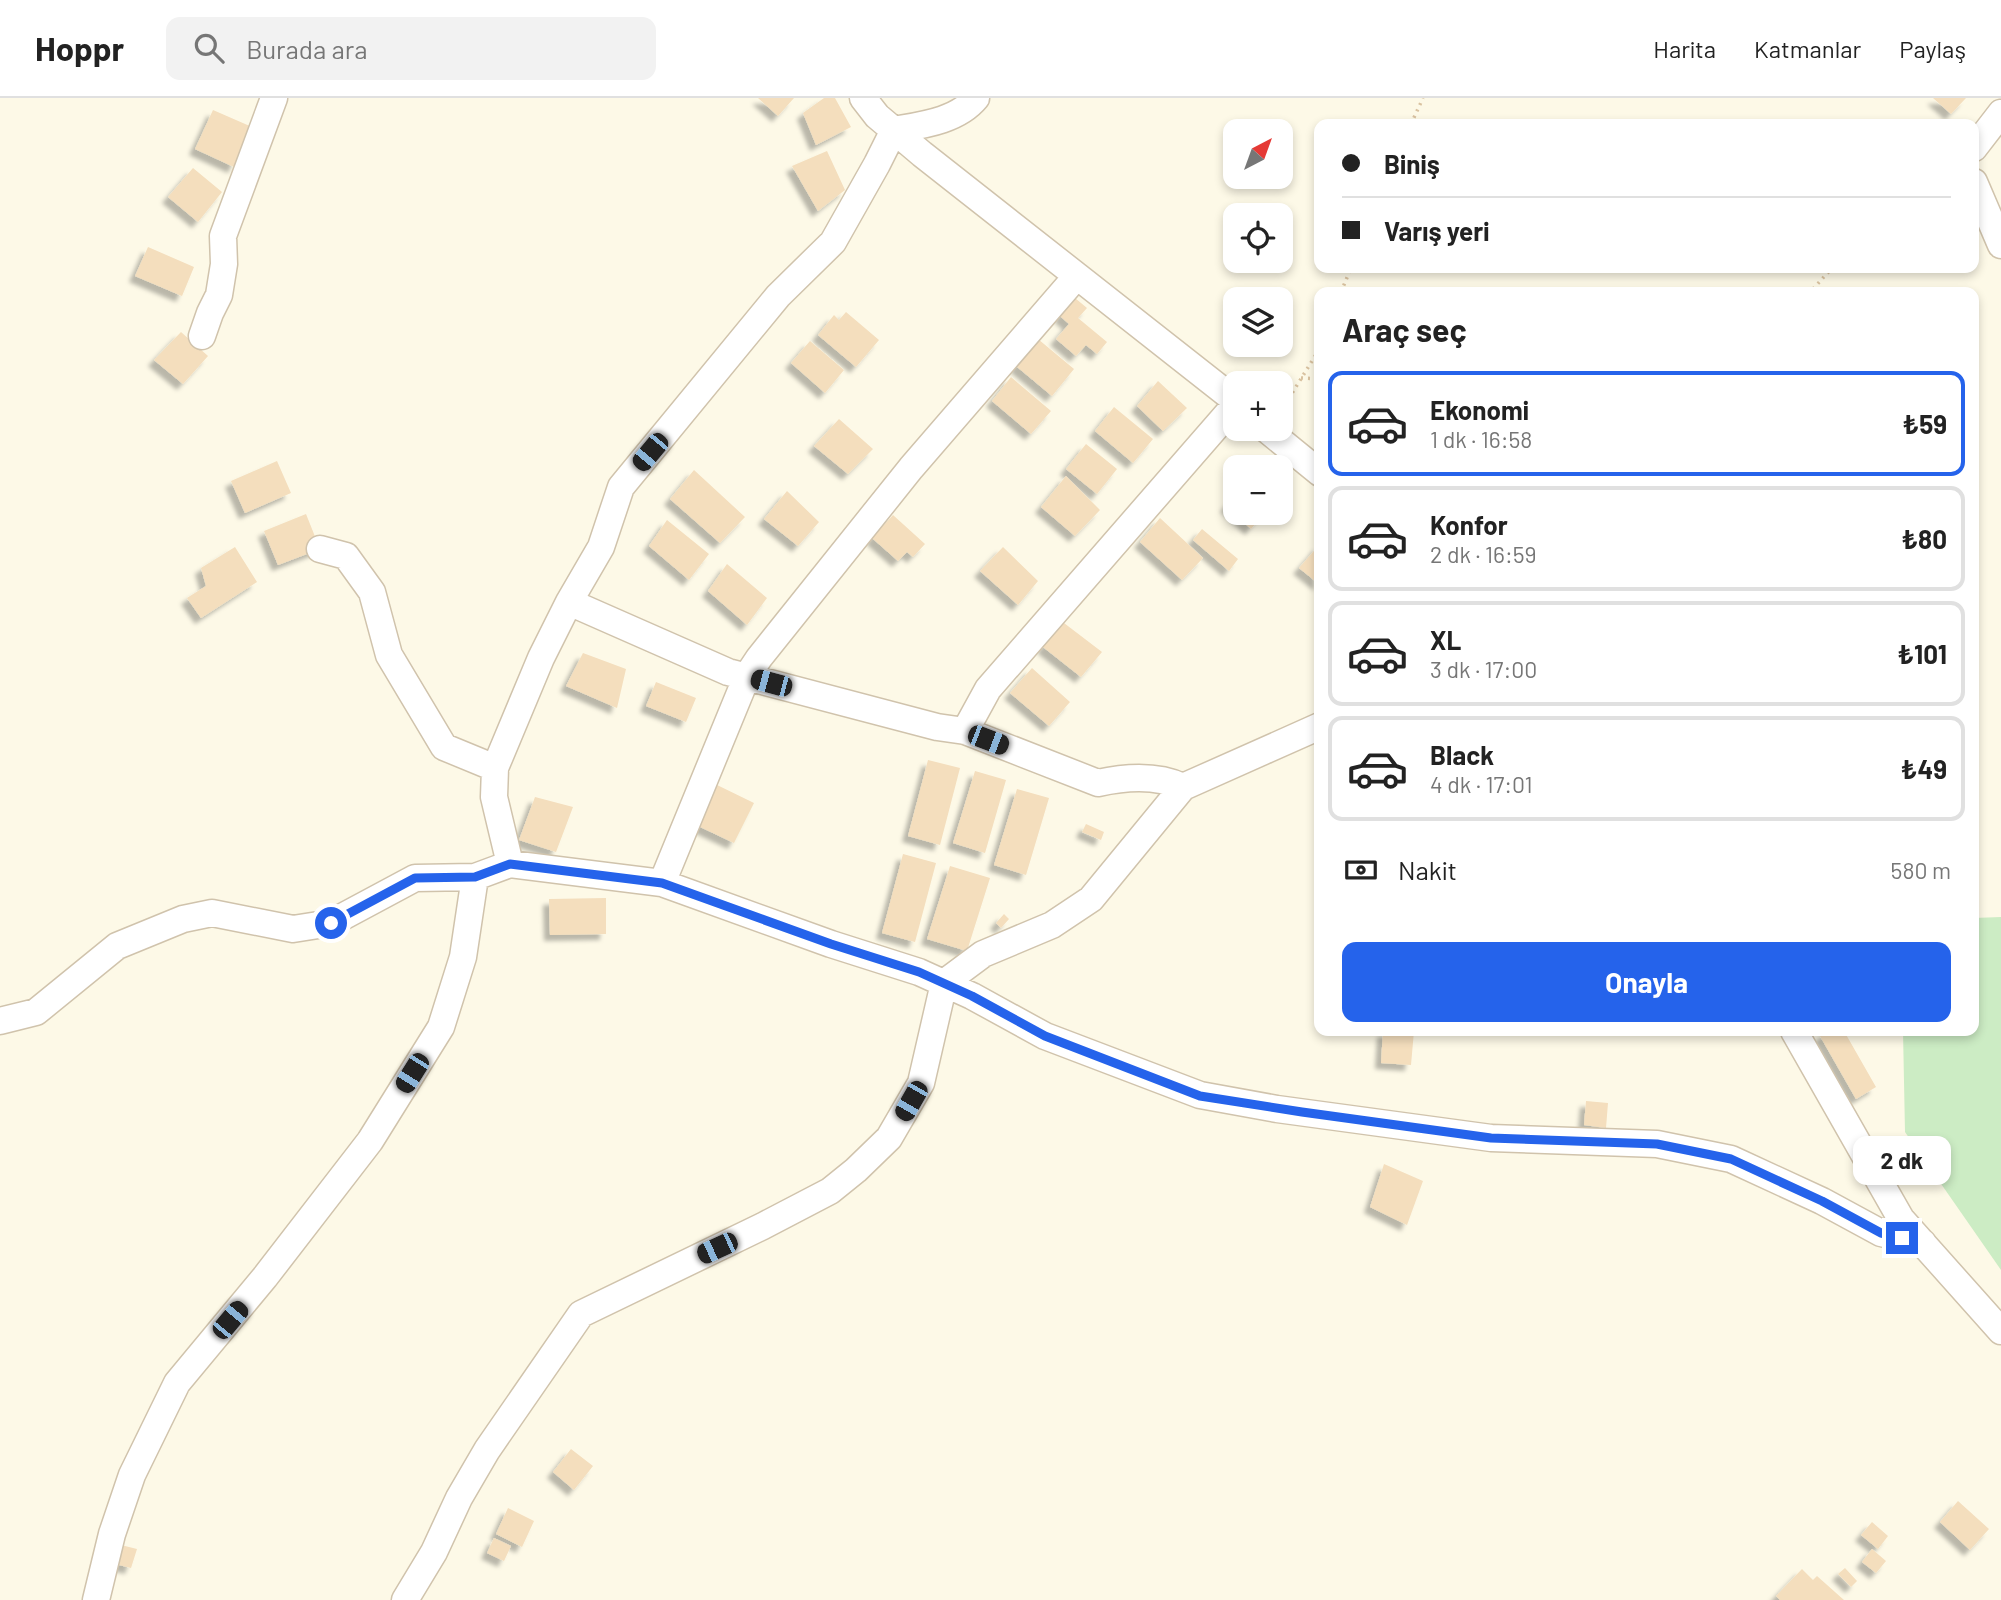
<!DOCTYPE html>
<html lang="tr">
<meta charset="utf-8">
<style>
:root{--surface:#fff;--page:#f2f2f2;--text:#222;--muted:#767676;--line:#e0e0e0;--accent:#2563eb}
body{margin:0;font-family:Barlow,sans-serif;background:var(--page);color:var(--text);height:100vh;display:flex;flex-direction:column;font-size:26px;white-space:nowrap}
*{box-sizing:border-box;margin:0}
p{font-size:23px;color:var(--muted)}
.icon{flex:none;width:38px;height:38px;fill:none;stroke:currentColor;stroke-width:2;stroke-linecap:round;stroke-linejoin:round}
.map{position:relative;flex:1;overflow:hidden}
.panel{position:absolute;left:1314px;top:189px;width:665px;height:749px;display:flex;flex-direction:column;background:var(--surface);border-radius:14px;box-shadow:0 4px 10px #0003}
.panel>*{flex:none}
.hud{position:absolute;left:1314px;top:21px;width:665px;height:154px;border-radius:14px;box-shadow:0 4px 10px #0003;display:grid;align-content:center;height:154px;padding:0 28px;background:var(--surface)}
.needle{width:46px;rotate:41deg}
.buttons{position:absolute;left:1223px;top:21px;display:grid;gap:14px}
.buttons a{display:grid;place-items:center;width:70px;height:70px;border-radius:14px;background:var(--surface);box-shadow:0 4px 10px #0003;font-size:35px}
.end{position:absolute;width:32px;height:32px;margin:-16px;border:9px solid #2563eb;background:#fff;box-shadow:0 0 0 4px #fff}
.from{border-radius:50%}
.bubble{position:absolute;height:49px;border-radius:14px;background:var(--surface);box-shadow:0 4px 10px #0003;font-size:23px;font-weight:700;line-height:49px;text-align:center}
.car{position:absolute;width:21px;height:42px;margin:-21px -10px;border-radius:9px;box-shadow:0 0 5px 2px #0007;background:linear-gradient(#222 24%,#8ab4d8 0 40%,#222 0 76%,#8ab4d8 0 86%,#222 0)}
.hud b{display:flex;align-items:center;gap:24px;height:66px;font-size:26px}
.hud b+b{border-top:2px solid var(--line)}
.hud i{width:18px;height:18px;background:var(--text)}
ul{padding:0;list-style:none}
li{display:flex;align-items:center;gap:21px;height:105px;margin:0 14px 10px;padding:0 14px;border:4px solid var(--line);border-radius:14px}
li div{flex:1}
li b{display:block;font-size:26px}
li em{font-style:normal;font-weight:700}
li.on{border-color:var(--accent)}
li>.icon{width:63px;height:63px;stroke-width:1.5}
h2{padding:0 28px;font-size:32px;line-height:84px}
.pay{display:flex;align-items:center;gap:18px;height:77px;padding:0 28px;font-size:26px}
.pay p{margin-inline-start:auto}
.cta{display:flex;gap:14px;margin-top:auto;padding:14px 28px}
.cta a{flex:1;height:80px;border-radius:14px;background:var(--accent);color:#fff;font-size:28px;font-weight:700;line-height:80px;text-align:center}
header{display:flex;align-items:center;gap:42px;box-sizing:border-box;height:98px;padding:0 35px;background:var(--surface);border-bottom:2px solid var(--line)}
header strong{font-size:33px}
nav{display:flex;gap:38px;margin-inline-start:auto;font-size:24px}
.search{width:490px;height:63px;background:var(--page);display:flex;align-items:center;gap:18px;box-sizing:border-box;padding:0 24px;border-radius:14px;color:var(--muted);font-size:26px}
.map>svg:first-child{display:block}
</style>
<header>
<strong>Hoppr</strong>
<div class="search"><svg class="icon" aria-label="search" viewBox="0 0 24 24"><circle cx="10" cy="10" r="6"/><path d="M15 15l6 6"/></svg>Burada ara</div>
<nav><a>Harita</a><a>Katmanlar</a><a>Paylaş</a></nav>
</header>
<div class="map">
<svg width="2001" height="1502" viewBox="0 0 2001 1502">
<defs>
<filter id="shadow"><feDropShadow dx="-6" dy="6" stdDeviation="2" flood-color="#0004"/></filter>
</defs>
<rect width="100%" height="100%" fill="#fdf9e7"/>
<path fill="#ccecc4" d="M2001 819V1172L1905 1034 1903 933H1974V820Z"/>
<path fill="#f4debd" filter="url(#shadow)" d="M758 0H794L778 18Z
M824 0H835L851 29 816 47 803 15Z
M1933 0H1966L1951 16Z
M213 12 252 29 234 69 195 51Z
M827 53 845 92 818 113 792 68Z
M193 70 222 94 198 124 168 99Z
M148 149 194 169 182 198 135 178Z
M1075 200 1087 210 1078 220 1107 244 1097 256 1086 247 1076 258 1056 241 1069 226 1060 218Z
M846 214 879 242 856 269 818 237 834 217 839 222Z
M181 234 208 258 183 286 154 262Z
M1038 241 1074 271 1052 298 1016 268Z
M810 243 844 272 825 295 791 265Z
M1011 279 1051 313 1031 336 992 303Z
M1158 283 1187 310 1163 333 1137 308Z
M1114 309 1153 341 1133 365 1095 333Z
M839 321 873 351 848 376 814 348Z
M1086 346 1117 371 1097 396 1066 371Z
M277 363 291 395 245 415 231 383Z
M694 372 745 419 720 445 670 401Z
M1066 378 1100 412 1075 438 1041 409Z
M787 393 819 424 798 448 764 421Z
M1236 397V415H1264L1251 431 1226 408Z
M306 416 320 451 278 467 264 433Z
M893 417 925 446 913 459 907 454 898 463 872 440Z
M1160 420 1203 460 1182 482 1140 444Z
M667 422 709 456 689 482 649 448Z
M1202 431 1238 461 1229 473 1193 442Z
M1320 446V487L1299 470Z
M235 449 257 484 201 520 187 500 206 488 201 470Z
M1003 449 1038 483 1018 507 980 473Z
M727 466 767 500 747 527 708 493Z
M1064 525 1102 554 1081 579 1043 549Z
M583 555 626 571 617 610 566 588Z
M1032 570 1070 604 1049 628 1010 595Z
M656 584 696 600 686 624 646 608Z
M928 662 960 670 940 747 908 738Z
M975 673 1006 682 985 755 953 745Z
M715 686 754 705 734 745 696 727Z
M1017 691 1049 700 1026 777 994 767Z
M535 699 573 709 556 754 519 742Z
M1086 726 1104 734 1101 742 1082 734Z
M903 756 936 765 915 844 882 835Z
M950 768 990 780 967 853 927 841Z
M606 800V836L550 837 549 801Z
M1004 816 1009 821 1001 830 996 825Z
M1383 933H1414L1411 967 1381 965Z
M1828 933H1844L1876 989 1856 1001 1820 938Z
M1586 1003 1608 1005 1606 1030 1584 1027Z
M1384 1066 1423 1083 1407 1127 1370 1109Z
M571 1351 593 1368 574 1392 553 1374Z
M1958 1403 1989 1431 1970 1452 1940 1424Z
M508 1410 534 1423 522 1449 496 1436Z
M1872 1424 1888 1438 1878 1451 1861 1437Z
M494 1440 511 1448 504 1463 487 1455Z
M121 1447 137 1451 131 1470 115 1466Z
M1872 1451 1886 1463 1876 1475 1862 1464Z
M1845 1470 1857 1483 1851 1489 1838 1476Z
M1802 1471 1813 1482 1817 1478 1844 1502H1780L1776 1498Z"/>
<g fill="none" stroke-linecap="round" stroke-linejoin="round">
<g stroke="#d0c3ac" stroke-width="29">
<path id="minor" d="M863 0 877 18 922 56 1236 303
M1974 50 2001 15
M1974 84 2001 147
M202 238 210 215 219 197 224 166 223 138 274 0
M1266 331 1320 375
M320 451 346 458 372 494 389 557 444 649 495 670
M569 504 728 574 937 629 965 633 1098 685C1125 679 1158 677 1183 689
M965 633 988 591 1236 306
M510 766 494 699 495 670 541 560 569 504 601 449 621 389 778 198 833 144 877 66 894 32C922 27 957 23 976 0
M662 785 747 578 759 560 911 370 1076 179
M0 923 36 914 117 848 183 821 212 815 293 831 331 825 415 780 475 779 510 766 662 785 831 846 919 874 972 898 1045 938 1200 997 1277 1011 1491 1040 1657 1046 1731 1061 1822 1103 1881 1135 1923 1145
M1794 933 1901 1121 2001 1233
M96 1502 112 1436 132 1377 177 1285 265 1179 370 1043 441 929 463 859 475 779
M405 1502 434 1454 459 1400 487 1352 581 1216 763 1128 830 1093 856 1072 889 1040 921 985 944 885 983 856 1052 827 1091 801 1183 689 1320 628"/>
</g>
<path stroke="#d9c2a0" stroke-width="3.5" stroke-dasharray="2 5" stroke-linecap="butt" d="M1411 26 1423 0
M1341 194 1351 170
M1807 194 1813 191 1832 170
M1301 280 1320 281
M1281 302 1291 297 1320 250"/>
<use href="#minor" stroke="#fff" stroke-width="26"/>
</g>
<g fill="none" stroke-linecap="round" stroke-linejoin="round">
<path stroke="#2563eb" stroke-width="9" d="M331 825 415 780 475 779 510 766 662 785 831 846 919 874 972 898 1045 938 1200 998 1302 1014 1491 1040 1657 1046 1731 1061 1822 1103 1881 1135 1902 1140"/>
</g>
</svg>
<div class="buttons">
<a><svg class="needle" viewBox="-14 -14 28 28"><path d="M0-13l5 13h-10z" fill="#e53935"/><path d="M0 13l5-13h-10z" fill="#767676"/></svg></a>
<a><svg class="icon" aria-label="locate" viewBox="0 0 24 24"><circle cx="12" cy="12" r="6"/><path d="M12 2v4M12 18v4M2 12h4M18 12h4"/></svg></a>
<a><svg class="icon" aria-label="layers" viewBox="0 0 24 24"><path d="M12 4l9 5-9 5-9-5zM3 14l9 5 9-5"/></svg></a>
<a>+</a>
<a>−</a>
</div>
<i class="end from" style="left:331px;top:825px"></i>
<i class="end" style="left:1902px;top:1140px"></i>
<div class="bubble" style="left:1853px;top:1038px;width:98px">2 dk</div>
<i class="car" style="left:650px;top:354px;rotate:220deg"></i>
<i class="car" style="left:771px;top:585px;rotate:285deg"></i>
<i class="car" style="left:988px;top:642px;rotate:111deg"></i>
<i class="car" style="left:412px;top:975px;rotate:212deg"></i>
<i class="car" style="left:911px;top:1003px;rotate:210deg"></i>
<i class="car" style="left:717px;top:1150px;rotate:245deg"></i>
<i class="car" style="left:230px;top:1222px;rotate:40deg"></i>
<div class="hud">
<b><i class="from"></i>Biniş</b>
<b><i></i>Varış yeri</b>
</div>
<section class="panel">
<h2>Araç seç</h2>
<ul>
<li class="on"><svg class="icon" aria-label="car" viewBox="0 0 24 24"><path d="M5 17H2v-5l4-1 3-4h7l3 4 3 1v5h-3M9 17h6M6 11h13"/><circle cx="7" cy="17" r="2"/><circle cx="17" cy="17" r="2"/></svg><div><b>Ekonomi</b><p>1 dk · 16:58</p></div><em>₺59</em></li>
<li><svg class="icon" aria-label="car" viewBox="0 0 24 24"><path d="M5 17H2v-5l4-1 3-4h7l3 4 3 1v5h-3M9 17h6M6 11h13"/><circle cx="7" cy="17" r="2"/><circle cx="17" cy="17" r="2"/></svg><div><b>Konfor</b><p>2 dk · 16:59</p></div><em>₺80</em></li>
<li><svg class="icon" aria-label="car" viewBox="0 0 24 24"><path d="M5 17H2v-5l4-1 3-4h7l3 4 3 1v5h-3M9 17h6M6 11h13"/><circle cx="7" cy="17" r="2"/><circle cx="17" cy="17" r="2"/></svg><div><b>XL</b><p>3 dk · 17:00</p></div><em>₺101</em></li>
<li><svg class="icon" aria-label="car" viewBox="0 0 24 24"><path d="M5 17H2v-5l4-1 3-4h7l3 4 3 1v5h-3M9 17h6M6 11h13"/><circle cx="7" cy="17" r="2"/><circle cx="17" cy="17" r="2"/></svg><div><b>Black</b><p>4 dk · 17:01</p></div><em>₺49</em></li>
</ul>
<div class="pay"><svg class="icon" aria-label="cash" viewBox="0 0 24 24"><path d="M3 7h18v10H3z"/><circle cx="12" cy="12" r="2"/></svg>Nakit<p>580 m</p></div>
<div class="cta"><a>Onayla</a></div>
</section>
</div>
